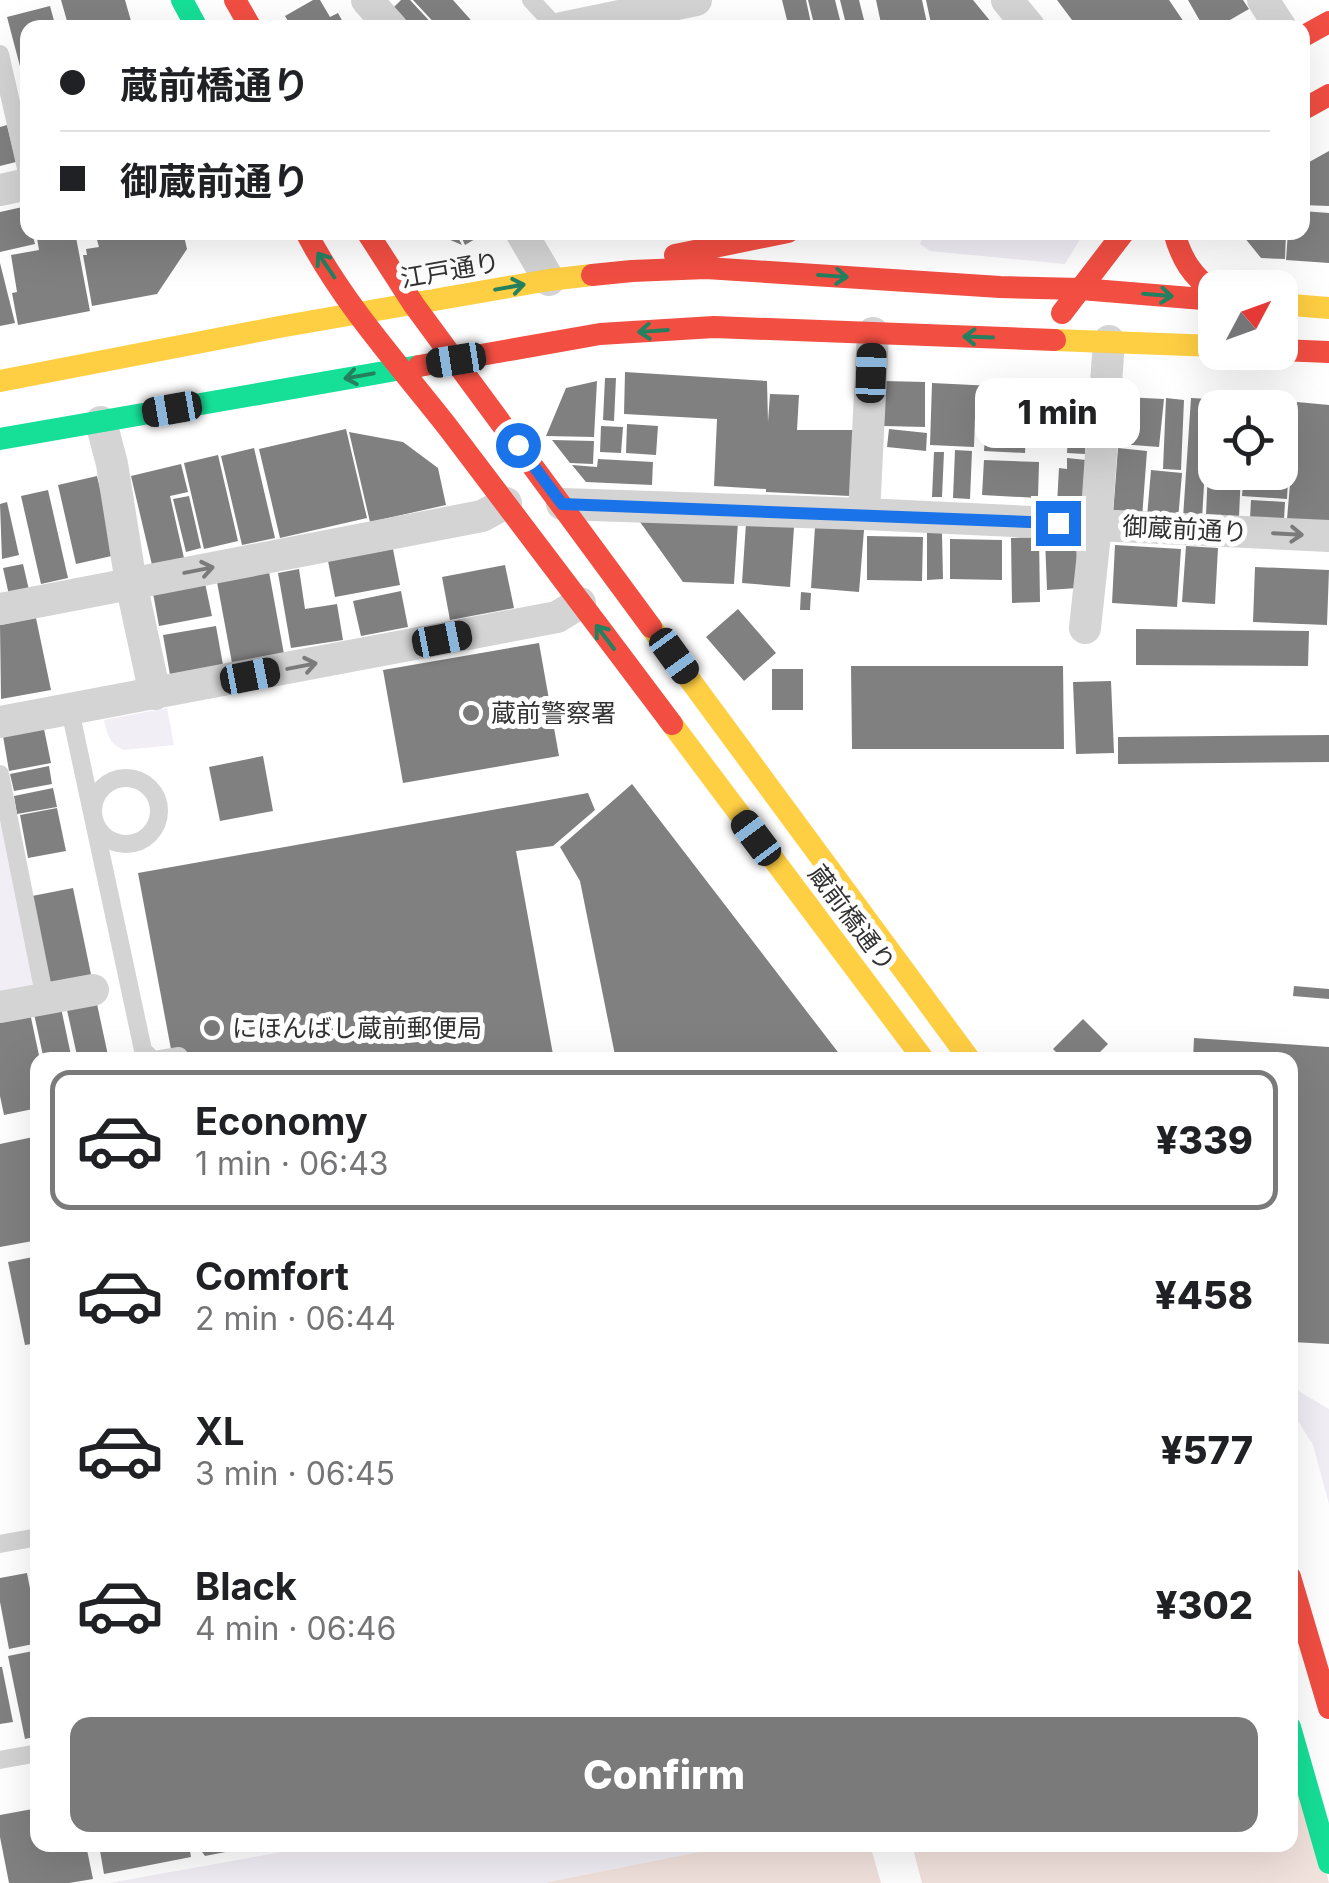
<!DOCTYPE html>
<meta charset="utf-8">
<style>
:root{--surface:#fff;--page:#f2f2f2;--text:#202124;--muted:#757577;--line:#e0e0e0;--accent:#7a7a7a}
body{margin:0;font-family:Inter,"Noto Sans JP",sans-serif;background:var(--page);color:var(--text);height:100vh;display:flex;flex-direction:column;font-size:38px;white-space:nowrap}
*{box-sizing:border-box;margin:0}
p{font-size:32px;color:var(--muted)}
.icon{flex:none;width:55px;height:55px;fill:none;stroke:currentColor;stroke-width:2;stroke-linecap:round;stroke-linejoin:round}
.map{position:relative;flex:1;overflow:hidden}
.side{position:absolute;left:30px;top:1052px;width:1268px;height:800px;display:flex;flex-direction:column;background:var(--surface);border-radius:20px;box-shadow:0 10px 40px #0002}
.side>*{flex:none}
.guide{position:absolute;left:20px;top:20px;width:1290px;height:220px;border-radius:20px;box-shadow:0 10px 40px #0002;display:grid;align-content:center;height:220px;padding:0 40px;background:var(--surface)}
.needle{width:65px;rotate:49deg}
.tools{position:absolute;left:1198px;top:270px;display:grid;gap:20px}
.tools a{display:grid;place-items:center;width:100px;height:100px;border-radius:20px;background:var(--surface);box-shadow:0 10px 40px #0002;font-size:50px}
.end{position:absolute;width:45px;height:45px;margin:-22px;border:12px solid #1a73e8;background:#fff;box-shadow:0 0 0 5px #fff}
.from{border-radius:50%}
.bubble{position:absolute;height:70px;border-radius:20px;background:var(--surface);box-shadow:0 10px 40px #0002;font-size:32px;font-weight:800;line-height:70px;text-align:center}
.car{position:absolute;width:30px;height:60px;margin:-30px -15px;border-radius:12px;box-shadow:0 0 8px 2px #0007;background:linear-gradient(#222 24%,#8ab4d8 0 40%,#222 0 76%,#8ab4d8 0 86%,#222 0)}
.guide b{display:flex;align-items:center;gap:35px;height:95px;font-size:38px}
.guide b+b{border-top:2px solid var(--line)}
.guide i{width:25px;height:25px;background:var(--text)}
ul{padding:18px 0 0;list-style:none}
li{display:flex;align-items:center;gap:30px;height:140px;margin:0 20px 15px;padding:0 20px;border:5px solid transparent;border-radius:20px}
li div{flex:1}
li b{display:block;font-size:38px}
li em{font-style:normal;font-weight:800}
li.selected{border-color:var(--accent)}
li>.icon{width:90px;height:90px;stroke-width:1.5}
.cta{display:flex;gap:20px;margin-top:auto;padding:20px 40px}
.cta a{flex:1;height:115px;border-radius:20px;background:var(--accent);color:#fff;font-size:40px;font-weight:800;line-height:115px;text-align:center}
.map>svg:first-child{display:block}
</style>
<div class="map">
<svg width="1329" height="1883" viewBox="0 0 1329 1883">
<rect width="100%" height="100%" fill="#fff"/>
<path fill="#f1eef6" d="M925 233H1084L1065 264 930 251 920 244Z
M167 708 174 745 124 750C110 745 107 734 104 720Z
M0 805 39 992 0 999Z
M1290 1386 1329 1409V1504L1313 1445 1290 1408Z
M321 1845H734L543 1883H109Z"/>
<path fill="#f2e2dd" d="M1290 1726 1329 1883H543L734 1845H1290Z"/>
<path fill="#fff" d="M870 1845H912L922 1883H881Z"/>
<path fill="#808080" d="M61 0H125L131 21 105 28H69Z
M313 0H320L330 17 338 13 344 24 338 28H292L285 16Z
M401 0H410L436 28H407L391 10Z
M413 0H453L478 28H439Z
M782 0H806L812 28H789Z
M808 0H835L842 28H815Z
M840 0H859L866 28H847Z
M876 0H922L928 28H882Z
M926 0H973L996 28H932Z
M1057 0H1169L1188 28H1078Z
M1188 0H1243L1249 9 1216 28H1204Z
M50 6 56 28H28L26 89 7 17Z
M28 91V117H26L20 93Z
M7 125 16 162 0 166V127Z
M1329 151V206L1302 205V166Z
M27 206 28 232H32L35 244 0 252V212Z
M1302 211 1329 213V263L1286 260 1288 232H1302Z
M36 232H75L90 311 18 325 12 293 17 292 11 255 39 250Z
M102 232H183L187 249 157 294 92 306 83 255H87L86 249 99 247 97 240 103 239Z
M434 232H455L462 245 434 233Z
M459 232H481L482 235 465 245Z
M1240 232H1286L1285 259 1261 258Z
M0 263 15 323 0 326Z
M625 372 767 381 768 422 770 394 799 395 797 430H853L850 496 766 492V489L714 486 717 419 624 414Z
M605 378H616L614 421 603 420Z
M597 381 594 437 546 436 566 388Z
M884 381 925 382V427L884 426Z
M932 383 993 386 991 418 975 417 974 447 930 445Z
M997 387 1028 389 1025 453 984 451 986 422 995 423Z
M1036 387 1067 389 1065 446 1034 445Z
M1070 394H1087L1085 454 1067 453Z
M1124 397 1164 399 1159 447 1120 444Z
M1166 398 1184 400 1181 470 1163 469Z
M1191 398 1209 399 1202 519 1183 518Z
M1211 401 1244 403V408H1215V472H1241L1239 517 1206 515Z
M1249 402 1292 405 1287 499 1242 496 1244 472H1280V408H1248Z
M1297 402 1329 405V522L1287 519Z
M627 424 658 426 656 455 626 453Z
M601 426 623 427 621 453 600 452Z
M346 429 367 518 280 538 259 449Z
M889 429 927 433 926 451 887 447Z
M349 432 403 442 438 468 446 505 370 522Z
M552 440 594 441 593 464 570 463Z
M254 448 275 538 242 545 221 456Z
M1118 448 1147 451 1142 518 1113 515Z
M955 450 972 451 970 499 953 498Z
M934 452H944L942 497H932Z
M218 455 238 541 204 549 184 463Z
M1067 458 1086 460 1084 506 1057 504 1059 468 1067 469Z
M598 459 653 462 652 485 586 482 572 465 597 467Z
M984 460 1039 462 1038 498 982 495Z
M181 464 188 492 170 496 184 558 152 565 131 476Z
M1151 470 1182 473 1178 520 1147 517Z
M97 476 116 555 76 564 58 485Z
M48 490 68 578 41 584 21 496Z
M189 496 201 548 186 552 173 499Z
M1251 500 1285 502 1284 520 1250 519Z
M7 502 19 555 2 559 0 504Z
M635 515 738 522 734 584 683 582Z
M746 523 794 527 790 587 742 583Z
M815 527 864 530 859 592 811 588Z
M927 533H942L943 579 927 580Z
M867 536 923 537 922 581 867 580Z
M1039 537 1040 602 1012 603 1011 538Z
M1076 538 1078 588 1047 590 1045 539Z
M950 539 1002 540V580L950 579Z
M1115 545 1181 549 1177 607 1112 603Z
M1186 546 1218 548 1215 604 1182 602Z
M393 549 400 585 335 597 328 561Z
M23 564 29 590 9 595 3 568Z
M505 565 514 608 450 620 442 577Z
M1255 567 1329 570 1327 625 1253 622Z
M299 569 305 609 337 604 343 640 291 648 278 573Z
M269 572 284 654 232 663 217 582Z
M205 583 212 616 159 626 153 593Z
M401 591 408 627 361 636 353 601Z
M801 592 811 593 810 610H800Z
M738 609 776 653 744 681 706 637Z
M36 618 51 690 1 699 0 625Z
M216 626 223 665 170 675 163 635Z
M1136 629 1309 631 1308 666 1136 665Z
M539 643 559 756 403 783 383 670Z
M851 666H1063L1064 749H852Z
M772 669H803V710H772Z
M1111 681 1114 753 1076 754 1073 682Z
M44 729 51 763 9 771 3 736Z
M1329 735V762L1118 764V737Z
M263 756 273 811 220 821 209 767Z
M49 766 52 784 14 791 10 774Z
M632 784 844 1060H616L580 881 560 847Z
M53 788 57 807 17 814 14 796Z
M588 793 595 810 553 846 516 851 554 1060H173L138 873Z
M57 808 66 851 28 858 20 815Z
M73 888 93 984 48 991 27 897Z
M1294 986 1329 989V999L1293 996Z
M97 1004 109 1060H78L67 1010Z
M61 1008 72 1060H44L34 1014Z
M30 1013 40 1060H38V1108L4 1115 0 1096V1020Z
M1083 1019 1108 1044 1092 1060H1064L1053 1049Z
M1194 1038 1329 1047V1344L1292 1342 1290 1340V1060H1193Z
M38 1136V1240L0 1247V1144Z
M38 1256V1343L25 1345 8 1262Z
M27 1573 38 1629V1643L9 1649 0 1602V1578Z
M38 1650V1736L25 1739 8 1656Z
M0 1667H2L13 1722 0 1724Z
M38 1808V1845H86L93 1879 69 1883H9L0 1837V1815Z
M99 1845H189L191 1857 104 1874Z
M197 1845H240L241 1849 205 1856Z"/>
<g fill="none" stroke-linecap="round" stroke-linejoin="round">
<path stroke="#d4d4d4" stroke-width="18" d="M531 0 557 28
M0 54 28 177
M70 710 143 1050 153 1060
M0 774 45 999
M93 811a33 33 0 1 1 66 0a33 33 0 1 1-66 0Z
M154 1060 179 1056
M0 1544 38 1537
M0 1760 38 1753"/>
<path stroke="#d4d4d4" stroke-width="32" d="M367 0 392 28
M1007 0 1030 28
M1263 0 1281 28
M562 28 696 0
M0 190 28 184
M521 232 549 280
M101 422 112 464 131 583 155 694
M562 504 864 514 1329 536
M864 514 873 333
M0 609 482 516 506 503
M1085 628 1096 525 1109 341
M0 722 557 617 580 603
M0 1007 93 990"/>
<path stroke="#16e098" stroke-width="22" d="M182 0 197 28
M0 439 419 366
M1290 1727 1329 1863"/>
<path stroke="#ffcf43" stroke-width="22" d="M1280 304 1329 308
M1055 340 1215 346
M0 381 279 327 549 280 592 275
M651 627 970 1060
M672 724 924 1060"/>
<path stroke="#f24e42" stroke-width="22" d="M235 0 251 28
M1302 37 1329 22
M1302 110 1329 95
M306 232C343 304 401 367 450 430 525 528 598 626 672 724
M367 232 414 305 651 627
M1174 232C1181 258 1192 277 1215 292
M675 255 788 232
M592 275 632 271 706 268 1000 287 1081 289 1215 300
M1062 313 1124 232
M1280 350 1329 352
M419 366 600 334 714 327 1055 340
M1290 1577 1329 1708"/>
</g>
<defs><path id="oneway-shaft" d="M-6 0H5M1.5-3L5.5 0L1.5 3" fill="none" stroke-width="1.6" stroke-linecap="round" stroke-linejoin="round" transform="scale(2.5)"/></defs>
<g stroke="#258060">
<use href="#oneway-shaft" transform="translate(326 265) rotate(-124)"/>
<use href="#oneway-shaft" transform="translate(833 276) rotate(4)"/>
<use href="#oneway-shaft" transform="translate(510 287) rotate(-10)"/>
<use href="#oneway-shaft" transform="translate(1158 295) rotate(5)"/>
<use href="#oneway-shaft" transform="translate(653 331) rotate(176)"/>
<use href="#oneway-shaft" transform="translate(978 337) rotate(-178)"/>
<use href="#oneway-shaft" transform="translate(359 376) rotate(170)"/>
<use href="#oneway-shaft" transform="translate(605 637) rotate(-127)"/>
</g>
<g stroke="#7b7b7b">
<use href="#oneway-shaft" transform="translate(1288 534) rotate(3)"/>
<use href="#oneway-shaft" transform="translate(199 570) rotate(-11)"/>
<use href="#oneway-shaft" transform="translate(302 666) rotate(-11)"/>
</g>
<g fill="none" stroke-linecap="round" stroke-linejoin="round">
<path stroke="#1a73e8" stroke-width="12" d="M518 445 562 504 1058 523"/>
</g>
<g fill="#7a7a7a" stroke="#fff" stroke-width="4">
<circle cx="471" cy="713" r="10"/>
<circle cx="212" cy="1028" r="10"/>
</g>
<g text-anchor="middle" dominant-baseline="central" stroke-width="10" stroke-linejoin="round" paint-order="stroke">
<g font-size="25" fill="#323232" stroke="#fff">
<text transform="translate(450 270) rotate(-10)">江戸通り</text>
<text transform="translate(1185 529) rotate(3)">御蔵前通り</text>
<text transform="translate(852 918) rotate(53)">蔵前橋通り</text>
</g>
<g font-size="25" fill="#323232" stroke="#fff" text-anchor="start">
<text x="491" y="713">蔵前警察署</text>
<text x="232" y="1028">にほんばし蔵前郵便局</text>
</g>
</g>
</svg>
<div class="tools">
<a><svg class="needle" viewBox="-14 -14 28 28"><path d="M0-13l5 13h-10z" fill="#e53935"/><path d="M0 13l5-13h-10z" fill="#757577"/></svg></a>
<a><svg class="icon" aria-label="locate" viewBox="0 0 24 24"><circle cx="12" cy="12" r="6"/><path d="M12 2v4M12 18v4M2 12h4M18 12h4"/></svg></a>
</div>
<i class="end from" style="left:518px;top:445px"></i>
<i class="end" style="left:1058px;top:523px"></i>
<div class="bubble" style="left:975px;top:378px;width:165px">1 min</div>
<i class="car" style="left:456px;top:360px;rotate:261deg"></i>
<i class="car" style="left:871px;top:373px;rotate:2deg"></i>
<i class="car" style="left:172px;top:409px;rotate:260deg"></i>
<i class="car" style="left:442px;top:639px;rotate:79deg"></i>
<i class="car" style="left:674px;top:656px;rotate:144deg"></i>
<i class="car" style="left:250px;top:676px;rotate:79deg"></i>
<i class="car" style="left:756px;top:838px;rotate:323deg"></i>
<div class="guide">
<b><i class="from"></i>蔵前橋通り</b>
<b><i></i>御蔵前通り</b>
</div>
<section class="side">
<ul>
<li class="selected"><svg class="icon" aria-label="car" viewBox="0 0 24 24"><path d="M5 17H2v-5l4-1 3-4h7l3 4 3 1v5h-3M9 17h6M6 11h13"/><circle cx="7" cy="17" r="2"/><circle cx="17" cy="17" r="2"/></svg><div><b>Economy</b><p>1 min · 06:43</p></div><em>¥339</em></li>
<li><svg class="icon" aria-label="car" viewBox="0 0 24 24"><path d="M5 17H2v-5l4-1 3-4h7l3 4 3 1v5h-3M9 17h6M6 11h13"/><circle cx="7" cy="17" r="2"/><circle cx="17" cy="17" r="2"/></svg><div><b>Comfort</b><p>2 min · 06:44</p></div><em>¥458</em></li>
<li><svg class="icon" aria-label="car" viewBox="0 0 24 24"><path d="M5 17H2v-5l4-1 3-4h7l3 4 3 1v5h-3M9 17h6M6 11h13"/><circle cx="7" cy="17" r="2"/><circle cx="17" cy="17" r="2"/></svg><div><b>XL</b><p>3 min · 06:45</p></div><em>¥577</em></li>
<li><svg class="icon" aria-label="car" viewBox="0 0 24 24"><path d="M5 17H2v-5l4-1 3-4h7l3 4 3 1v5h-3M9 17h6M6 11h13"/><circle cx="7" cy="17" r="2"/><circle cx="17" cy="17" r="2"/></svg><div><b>Black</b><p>4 min · 06:46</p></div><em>¥302</em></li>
</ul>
<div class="cta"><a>Confirm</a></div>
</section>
</div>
